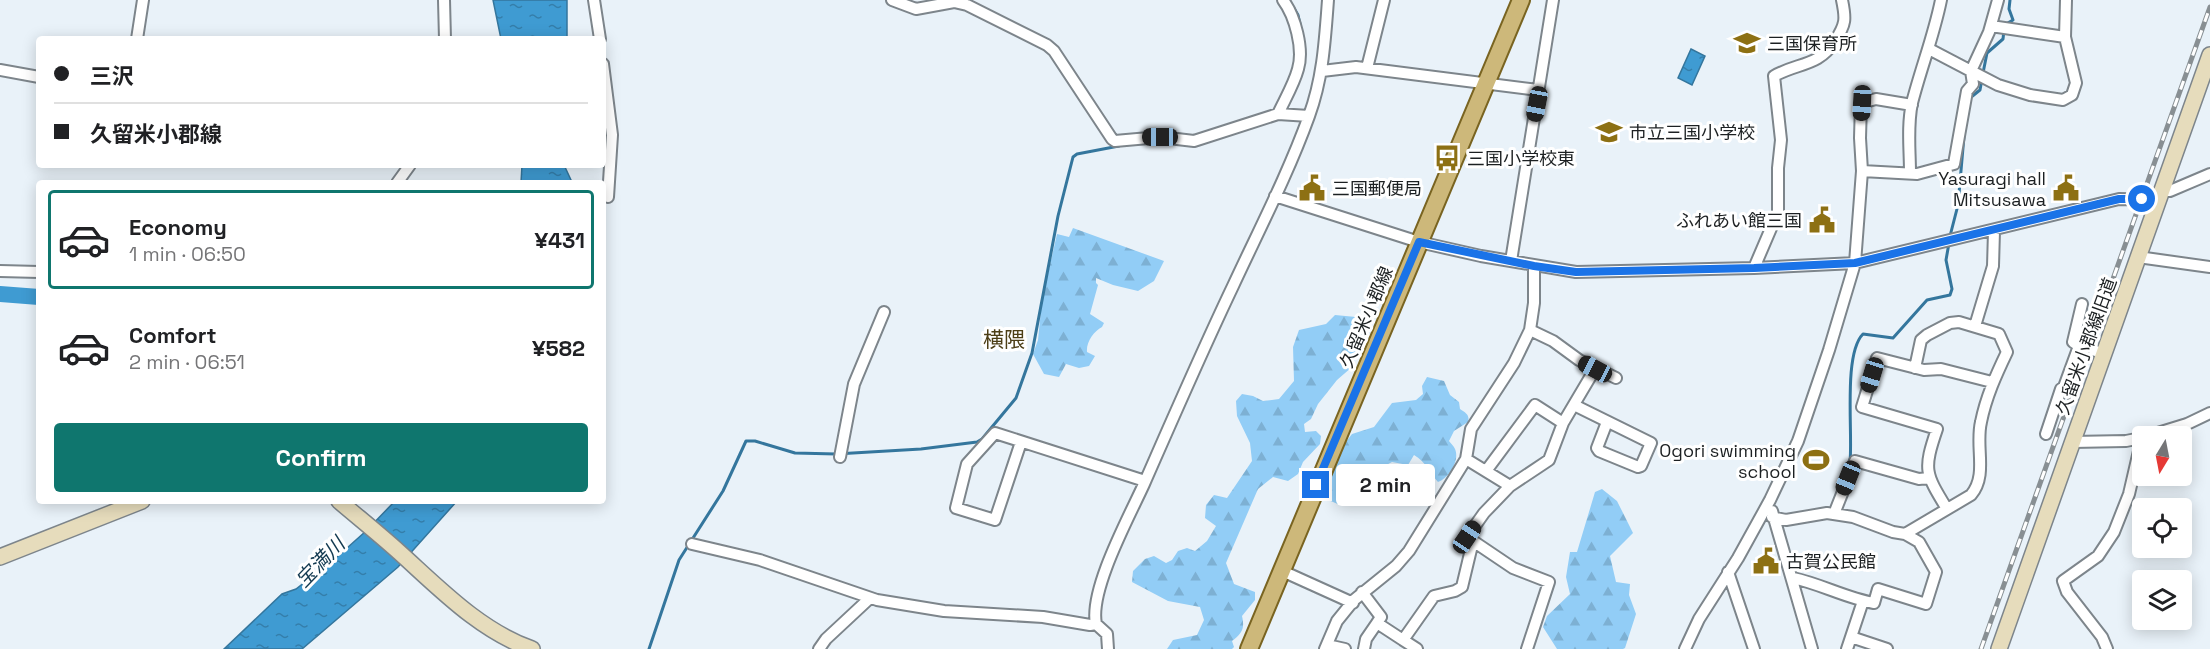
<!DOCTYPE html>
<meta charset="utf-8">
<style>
:root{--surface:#fff;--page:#f2f2f2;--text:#202124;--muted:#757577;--line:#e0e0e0;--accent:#0f766e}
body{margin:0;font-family:"Space Grotesk","Noto Sans JP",sans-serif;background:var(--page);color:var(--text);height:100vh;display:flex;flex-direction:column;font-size:22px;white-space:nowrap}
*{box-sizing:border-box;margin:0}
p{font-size:20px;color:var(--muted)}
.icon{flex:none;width:33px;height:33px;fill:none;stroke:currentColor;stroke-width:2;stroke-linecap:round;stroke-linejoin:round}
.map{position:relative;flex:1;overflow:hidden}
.drawer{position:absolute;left:36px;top:180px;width:570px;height:324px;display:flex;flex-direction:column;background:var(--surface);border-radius:6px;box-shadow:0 3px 15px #0003}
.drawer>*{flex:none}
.top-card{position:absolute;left:36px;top:36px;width:570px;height:132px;border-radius:6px;box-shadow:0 3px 15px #0003;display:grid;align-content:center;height:132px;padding:0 18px;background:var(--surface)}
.needle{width:39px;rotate:190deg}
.tools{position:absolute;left:2132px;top:426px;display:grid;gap:12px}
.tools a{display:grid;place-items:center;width:60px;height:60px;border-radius:6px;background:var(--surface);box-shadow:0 3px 15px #0003;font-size:30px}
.end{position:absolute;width:27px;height:27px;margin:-14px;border:8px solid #1a73e8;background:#fff;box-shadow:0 0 0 3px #fff}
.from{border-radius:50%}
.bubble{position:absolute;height:42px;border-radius:6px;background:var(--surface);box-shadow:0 3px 15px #0003;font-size:20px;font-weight:700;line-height:42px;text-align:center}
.car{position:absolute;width:18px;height:36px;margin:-18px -9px;border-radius:8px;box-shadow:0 0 4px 2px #0007;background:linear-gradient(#222 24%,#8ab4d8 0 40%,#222 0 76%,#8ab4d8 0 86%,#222 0)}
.top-card b{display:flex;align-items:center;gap:21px;height:57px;font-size:22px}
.top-card b+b{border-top:2px solid var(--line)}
.top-card i{width:15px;height:15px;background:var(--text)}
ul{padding:10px 0 0;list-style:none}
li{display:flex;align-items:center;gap:18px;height:99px;margin:0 12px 9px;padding:0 6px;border:3px solid transparent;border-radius:6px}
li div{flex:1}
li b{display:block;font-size:22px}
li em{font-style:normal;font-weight:700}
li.selected{border-color:var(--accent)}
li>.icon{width:54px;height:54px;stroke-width:1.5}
.primary-button{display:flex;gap:12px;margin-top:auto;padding:12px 18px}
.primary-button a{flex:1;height:69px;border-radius:6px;background:var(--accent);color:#fff;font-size:24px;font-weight:700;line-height:69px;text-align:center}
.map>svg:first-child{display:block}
</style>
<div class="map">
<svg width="2210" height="649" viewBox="0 0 2210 649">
<defs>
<pattern id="forest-firs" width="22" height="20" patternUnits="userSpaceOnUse" patternTransform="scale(1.5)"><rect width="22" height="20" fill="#92cdf6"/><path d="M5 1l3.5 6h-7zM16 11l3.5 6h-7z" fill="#7db0d3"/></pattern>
<pattern id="water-ripples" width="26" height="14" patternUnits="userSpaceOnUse" patternTransform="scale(1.5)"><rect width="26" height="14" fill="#3f9bd2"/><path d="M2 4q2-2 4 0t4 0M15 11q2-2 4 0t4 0" fill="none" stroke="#347eaa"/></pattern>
</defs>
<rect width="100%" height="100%" fill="#e9f2f9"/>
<path fill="url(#forest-firs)" d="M1073 228 1164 261 1154 281 1138 291 1113 285 1096 278V283L1098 285 1090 314 1104 323 1102 327C1094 331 1086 342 1087 352L1095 356 1089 366 1079 368 1066 364 1059 377 1044 374 1033 354 1038 340 1042 300 1057 234 1069 237Z
M1335 315 1356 317 1369 324 1352 367 1337 380 1318 404 1311 419 1304 424 1305 432 1316 431 1321 436 1320 444 1303 462 1298 474 1288 481 1273 477 1258 489 1226 563 1234 584 1255 592V600L1242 616C1245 629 1242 633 1232 641L1234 647 1232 649H1167L1173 640 1197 635 1204 620 1200 607 1168 601 1132 582 1133 571 1145 559 1154 556 1166 563 1172 560 1178 551 1187 548 1195 551 1207 541 1216 526 1205 518 1206 505 1214 495 1227 498 1252 461 1250 443 1237 416 1236 401 1242 394 1253 396 1263 401 1279 399 1294 381 1293 347 1299 330 1326 324Z
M1427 377 1444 381 1450 395 1459 402 1460 409C1466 413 1470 415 1468 422L1454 431 1449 441C1451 444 1454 446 1455 449 1460 460 1449 478 1438 482 1429 472 1426 462 1414 455L1408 465 1392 462 1377 470 1357 493 1340 505 1326 499 1334 461 1345 443 1352 434 1374 427 1392 403 1416 400 1423 394 1422 386Z
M1602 489 1617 501 1633 533 1610 556 1616 582 1630 584 1629 595 1636 614 1625 648 1623 649H1557L1543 627 1547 616 1570 594 1566 577 1570 552H1577L1595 492Z"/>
<path fill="url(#water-ripples)" stroke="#34769d" stroke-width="1.5" d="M493 0H567V39H501Z
M1691 49 1705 56 1692 85 1678 78Z
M522 165H564L571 180 570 183H521Z
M395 501H457L398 567 302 649H224L282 594 296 589 338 556 366 531Z"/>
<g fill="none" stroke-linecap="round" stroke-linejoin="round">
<path stroke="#34769d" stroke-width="3" d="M1292 5 1298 15 1300 24
M2006 24 2013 20 2009 9 2010 0
M1983 73 1987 53 2003 39 2004 30
M1970 98 1980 90 1982 79
M1950 236 1958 205 1964 136
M1850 462C1853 433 1843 354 1863 334L1893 338 1927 300 1950 295 1952 289 1946 260 1949 243
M649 649 679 560 723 491 746 441H755L795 453 836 454 921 449 977 442 982 439 1016 398 1032 353 1058 216 1073 157 1077 154 1119 146"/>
<path stroke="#3f9bd2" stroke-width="16" d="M0 294 39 297"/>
<g stroke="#7d858b" stroke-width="14">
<path id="street" d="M444 0 445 39
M594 0 600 39
M892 0 916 9 954 2 967 5 1047 45 1054 51 1112 139 1115 141 1160 137 1194 141 1278 114 1309 116
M1991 26 2065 37
M137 39 143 0
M1929 49 1971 71 1989 32 1998 0
M603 64 612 135 608 197
M1367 68 1384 0
M0 70 39 77
M1322 71 1356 67 1538 90
M1278 114C1285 99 1294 84 1298 69 1304 49 1295 16 1283 0
M1862 171 1860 138 1861 103 1876 99 1912 105
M1910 173C1910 150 1907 126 1912 103 1921 68 1934 35 1941 0
M397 183 410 165
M2162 191H2170L2210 174
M1275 196 1419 242 1481 256 1576 272 1754 268 1855 263 2119 199 2159 200
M2138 257 2210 267
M1511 261 1553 0
M1754 268 1778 212V168L1781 140 1774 76C1799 62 1818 67 1835 41 1846 24 1846 19 1842 0
M0 271 39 272
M1975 326 1993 266 1994 231
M1530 330 1553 341 1579 360 1616 378
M2079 346 2099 352 2103 357
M1574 405 1651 443 1641 466 1638 467 1599 451 1597 448 1607 422
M2046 434 2061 389 2064 387 2079 346 2073 342 2082 304
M2148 436 2187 424 2210 413
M1021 442 995 520 956 508 967 464 995 433 1145 481
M2072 442 2126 441 2141 438
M840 457 854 384 884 312
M1466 459 1510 486
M1486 471 1535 405 1563 423
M1947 509C1925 473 1923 470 1937 429L1862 407 1877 358 1924 370 1941 369 1992 382
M1772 511 1812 649
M1834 514 1855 461 1919 479 1929 478
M1772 517 1786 520 1827 513 1853 517 1893 532 1905 534 1919 542 1936 572 1926 604 1878 589 1874 603C1846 598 1821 584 1793 578
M1905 534 1971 495C1988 475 1975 447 1981 422 1986 397 1996 375 2007 352L1999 334 1959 322 1950 323 1927 335 1921 340 1915 368
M692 544 760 560 877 600 944 611 1043 617 1090 625 1096 624 1107 634 1108 649
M1280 570 1353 603
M1728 572 1754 649
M1362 592 1381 617 1377 623 1403 640
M1096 624C1089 590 1129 517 1144 484 1173 418 1202 351 1233 286 1259 230 1288 174 1309 116 1323 78 1325 40 1328 0
M1851 637 1887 649
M1327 645 1345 649
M819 649 826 639 870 598
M1325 649 1337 621 1354 600 1396 566 1409 551 1466 459 1471 429 1514 363 1530 330 1534 303V266
M1364 649 1366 639 1377 623
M1417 649 1403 640 1434 596 1455 591 1462 587 1473 541
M1527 649 1549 582 1513 568 1467 537 1484 513 1510 486 1549 460 1563 423 1595 369
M1685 649 1699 619 1738 558 1770 500 1798 441 1829 350 1855 263 1862 171 1917 174 1954 164 1967 91 1973 84 1971 71 1998 85 2030 95 2063 100 2072 95 2076 83 2065 37 2066 0
M1847 649 1863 601
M2107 649 2102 637 2067 592 2063 581 2098 556 2114 532 2129 494 2142 438"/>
</g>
<g stroke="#7d858b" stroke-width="18">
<path id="secondary" d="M339 501C359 518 379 534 399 552 439 588 480 631 532 649
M0 557 142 501
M1999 649 2210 55"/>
</g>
<g stroke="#796421" stroke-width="20">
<path id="primary" d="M1249 649 1521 0"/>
</g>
<use href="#street" stroke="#fff" stroke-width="10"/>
<use href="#secondary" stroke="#e6dcbc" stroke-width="15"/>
<use href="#primary" stroke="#cdb87a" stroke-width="16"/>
<g stroke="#888f93" stroke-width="5">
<path id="rail" d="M1981 649 2210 7"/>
</g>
<use href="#rail" stroke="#fff" stroke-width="3" stroke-dasharray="9" stroke-linecap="butt"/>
</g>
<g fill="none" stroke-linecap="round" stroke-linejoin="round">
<path stroke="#1a73e8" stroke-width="8" d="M1316 485 1419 242 1534 266 1576 272 1754 268 1855 263 2119 199H2142"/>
</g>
<defs>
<g id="school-bare" transform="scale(2.07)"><path d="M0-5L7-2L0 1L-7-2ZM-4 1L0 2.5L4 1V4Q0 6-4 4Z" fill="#8d7013" stroke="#fff" stroke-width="2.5" paint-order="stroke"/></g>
<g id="bus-bare" transform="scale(2.07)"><path d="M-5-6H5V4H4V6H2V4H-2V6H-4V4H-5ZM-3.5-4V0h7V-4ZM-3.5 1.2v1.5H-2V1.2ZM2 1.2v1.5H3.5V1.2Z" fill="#8d7013" stroke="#fff" stroke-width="2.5" paint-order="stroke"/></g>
<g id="civic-bare" transform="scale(2.07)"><path d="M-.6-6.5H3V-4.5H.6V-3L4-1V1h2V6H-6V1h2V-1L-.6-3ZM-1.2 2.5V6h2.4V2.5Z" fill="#8d7013" stroke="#fff" stroke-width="2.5" paint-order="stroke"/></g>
<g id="stadium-bare" transform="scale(2.07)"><path d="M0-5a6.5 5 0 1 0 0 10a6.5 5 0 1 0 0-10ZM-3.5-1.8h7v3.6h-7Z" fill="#8d7013" stroke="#fff" stroke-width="2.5" paint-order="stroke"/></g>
</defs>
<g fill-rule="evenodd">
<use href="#school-bare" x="1747" y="43"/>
<use href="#school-bare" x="1609" y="132"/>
<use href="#bus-bare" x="1447" y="158"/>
<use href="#civic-bare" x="1312" y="188"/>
<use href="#civic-bare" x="2066" y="188"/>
<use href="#civic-bare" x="1822" y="220"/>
<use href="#stadium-bare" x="1816" y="460"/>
<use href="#civic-bare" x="1766" y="561"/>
</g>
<g text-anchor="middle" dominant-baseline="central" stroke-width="6" stroke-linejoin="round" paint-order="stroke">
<g font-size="18" fill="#1c2022" stroke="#fff" text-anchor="start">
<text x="1767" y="43">三国保育所</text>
<text x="1629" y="132">市立三国小学校</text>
<text x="1467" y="158">三国小学校東</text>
<text x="2046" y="178" text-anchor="end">Yasuragi hall<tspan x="2046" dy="21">Mitsusawa</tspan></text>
<text x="1332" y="188">三国郵便局</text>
<text x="1802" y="220" text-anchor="end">ふれあい館三国</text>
<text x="1796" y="450" text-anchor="end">Ogori swimming<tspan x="1796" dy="21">school</tspan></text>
<text x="1786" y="561">古賀公民館</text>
</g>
<g font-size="18" fill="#1c2022" stroke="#fff">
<text transform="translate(1366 317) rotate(-67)">久留米小郡線</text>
<text transform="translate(2086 346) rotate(-70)">久留米小郡線旧道</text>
</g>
<g font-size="20" font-style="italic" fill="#123950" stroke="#fff">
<text transform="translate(320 562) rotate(-46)">宝満川</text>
</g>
<g font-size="21" fill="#4c3e16" stroke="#fff">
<text x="1004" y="339">横隈</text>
</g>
</g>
</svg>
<div class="tools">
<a><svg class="needle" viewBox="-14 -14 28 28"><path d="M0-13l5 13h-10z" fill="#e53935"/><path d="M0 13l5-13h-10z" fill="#757577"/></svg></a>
<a><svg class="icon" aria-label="locate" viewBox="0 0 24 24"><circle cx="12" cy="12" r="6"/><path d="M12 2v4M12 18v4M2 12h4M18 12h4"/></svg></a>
<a><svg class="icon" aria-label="layers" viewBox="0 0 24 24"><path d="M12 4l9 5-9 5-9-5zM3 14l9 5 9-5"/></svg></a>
</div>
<i class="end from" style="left:2142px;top:199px"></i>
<i class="end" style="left:1316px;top:485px"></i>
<div class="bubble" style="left:1336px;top:464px;width:99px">2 min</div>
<i class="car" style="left:1862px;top:103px;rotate:183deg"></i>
<i class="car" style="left:1537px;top:104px;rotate:191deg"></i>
<i class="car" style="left:1160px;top:137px;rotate:270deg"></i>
<i class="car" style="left:1595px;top:369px;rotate:298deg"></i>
<i class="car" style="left:1872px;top:375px;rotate:197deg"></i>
<i class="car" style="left:1848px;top:478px;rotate:202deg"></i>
<i class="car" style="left:1467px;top:537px;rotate:34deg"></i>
<div class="top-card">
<b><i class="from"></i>三沢</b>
<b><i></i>久留米小郡線</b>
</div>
<section class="drawer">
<ul>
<li class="selected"><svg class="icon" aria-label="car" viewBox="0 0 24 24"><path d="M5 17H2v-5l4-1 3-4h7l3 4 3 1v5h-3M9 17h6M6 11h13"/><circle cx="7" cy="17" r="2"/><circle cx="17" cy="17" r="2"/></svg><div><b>Economy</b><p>1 min · 06:50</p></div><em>¥431</em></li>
<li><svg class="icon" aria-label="car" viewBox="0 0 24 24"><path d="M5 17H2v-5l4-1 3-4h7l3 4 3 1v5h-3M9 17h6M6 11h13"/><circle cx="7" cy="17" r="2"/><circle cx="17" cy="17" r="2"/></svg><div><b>Comfort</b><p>2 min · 06:51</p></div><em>¥582</em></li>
</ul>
<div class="primary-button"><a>Confirm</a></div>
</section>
</div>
